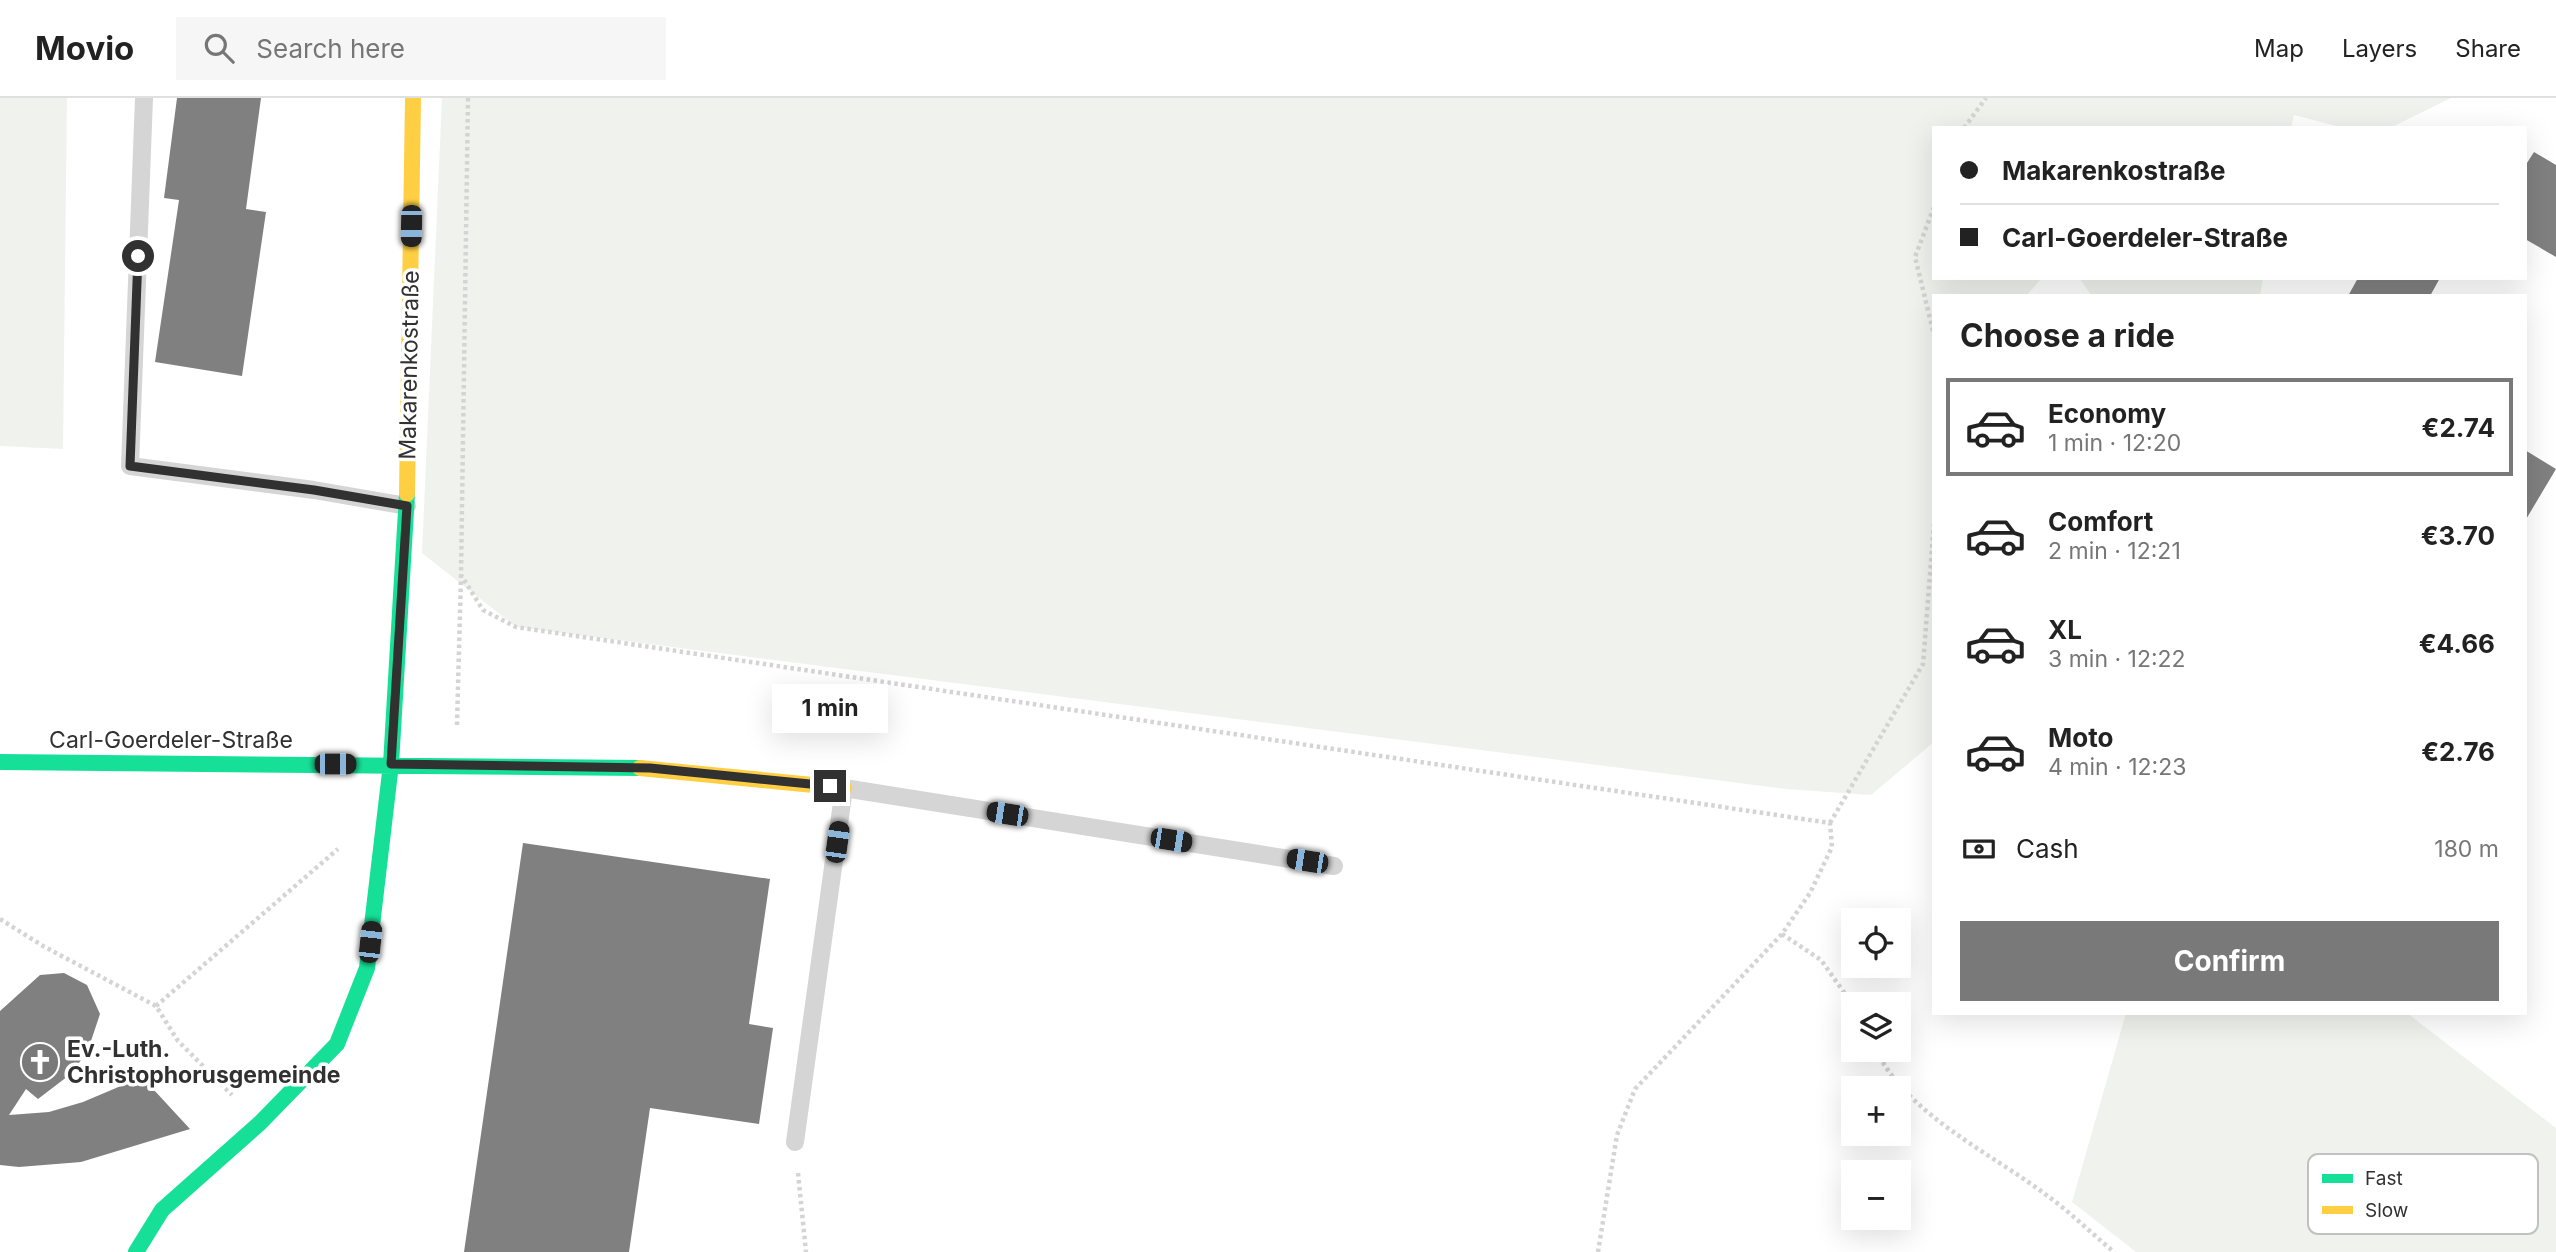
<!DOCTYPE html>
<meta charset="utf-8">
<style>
:root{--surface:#fff;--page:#f6f6f6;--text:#222;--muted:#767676;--line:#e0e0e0;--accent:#797979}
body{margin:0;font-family:Inter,sans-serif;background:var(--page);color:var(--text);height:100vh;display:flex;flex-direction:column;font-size:26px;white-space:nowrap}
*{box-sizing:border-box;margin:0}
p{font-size:23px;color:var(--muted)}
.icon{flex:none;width:38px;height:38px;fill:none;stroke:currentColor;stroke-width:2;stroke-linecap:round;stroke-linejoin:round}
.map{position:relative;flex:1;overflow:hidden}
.sheet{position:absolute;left:1932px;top:196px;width:595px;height:721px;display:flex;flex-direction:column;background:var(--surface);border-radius:0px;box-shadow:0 7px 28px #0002}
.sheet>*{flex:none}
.top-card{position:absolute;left:1932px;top:28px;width:595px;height:154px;border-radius:0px;box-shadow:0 7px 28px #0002;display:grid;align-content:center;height:154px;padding:0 28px;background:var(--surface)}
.controls{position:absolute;left:1841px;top:810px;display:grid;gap:14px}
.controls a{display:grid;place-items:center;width:70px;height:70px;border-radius:0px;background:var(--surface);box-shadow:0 7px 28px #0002;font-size:35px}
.end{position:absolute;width:32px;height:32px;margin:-16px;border:9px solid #313131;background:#fff;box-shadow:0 0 0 4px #fff}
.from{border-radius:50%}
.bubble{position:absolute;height:49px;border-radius:0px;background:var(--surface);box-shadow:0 7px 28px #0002;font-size:23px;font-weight:700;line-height:49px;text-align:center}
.car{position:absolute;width:21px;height:42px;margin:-21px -10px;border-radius:9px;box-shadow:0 0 5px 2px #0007;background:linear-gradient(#222 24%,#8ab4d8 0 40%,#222 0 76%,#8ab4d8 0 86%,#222 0)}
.top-card b{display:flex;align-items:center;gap:24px;height:66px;font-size:26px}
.top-card b+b{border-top:2px solid var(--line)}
.top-card i{width:18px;height:18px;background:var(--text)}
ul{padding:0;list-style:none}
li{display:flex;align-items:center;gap:21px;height:98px;margin:0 14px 10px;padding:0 14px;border:4px solid transparent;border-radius:0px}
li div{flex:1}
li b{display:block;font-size:26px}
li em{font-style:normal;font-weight:700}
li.on{border-color:var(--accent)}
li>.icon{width:63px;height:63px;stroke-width:1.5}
h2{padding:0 28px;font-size:32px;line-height:84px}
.pay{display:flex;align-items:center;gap:18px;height:77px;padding:0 28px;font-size:26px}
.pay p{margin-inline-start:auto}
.cta{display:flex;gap:14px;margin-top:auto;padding:14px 28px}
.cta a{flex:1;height:80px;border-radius:0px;background:var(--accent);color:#fff;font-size:28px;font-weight:700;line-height:80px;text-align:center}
header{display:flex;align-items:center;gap:42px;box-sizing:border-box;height:98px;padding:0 35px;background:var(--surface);border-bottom:2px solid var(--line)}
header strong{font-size:33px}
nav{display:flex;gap:38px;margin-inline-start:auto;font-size:24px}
.search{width:490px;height:63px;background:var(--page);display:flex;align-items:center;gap:18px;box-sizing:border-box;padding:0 24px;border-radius:0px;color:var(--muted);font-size:26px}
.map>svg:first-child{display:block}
</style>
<header>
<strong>Movio</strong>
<div class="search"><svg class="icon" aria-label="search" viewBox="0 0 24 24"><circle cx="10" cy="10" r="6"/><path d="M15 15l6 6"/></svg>Search here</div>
<nav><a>Map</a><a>Layers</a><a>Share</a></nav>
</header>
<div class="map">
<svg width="2556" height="1154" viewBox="0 0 2556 1154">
<rect width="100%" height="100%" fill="#fff"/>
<path fill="#f0f3ed" d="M0 0H67L63 351 0 348Z
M442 0H2451L2390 30H2344L2294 17 2291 30H1934V180H2042L2026 198H1934V644L1871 697 1786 691 516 529 422 455Z
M2079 180H2263L2260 198H2092Z
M2126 915H2407L2556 1030V1154H2136L2072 1104Z"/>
<path fill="#808080" d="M177 0H261L246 111 266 114 242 278 155 264 179 102 164 100Z
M2534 54 2556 67V159L2525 141V68Z
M2358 180H2440L2430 198H2348Z
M2525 352 2556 371 2525 423Z
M523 745 770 781 749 926 773 930 759 1026 650 1010 629 1154H464Z
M64 875 87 887 100 916 88 952 72 975 38 1001 26 991 9 1017 49 1014 83 1004 142 979 190 1031 81 1064 19 1069 0 1067V913L40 877Z"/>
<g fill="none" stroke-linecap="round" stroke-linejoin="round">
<path stroke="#d4d4d4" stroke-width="4.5" stroke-dasharray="3.5 3.5" stroke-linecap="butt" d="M468 0 461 477 483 512 516 529 1830 725 1832 749 1810 795 1782 836 1635 991 1617 1037 1598 1154
M1964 30 1986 0
M1934 109 1915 159 1934 237
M457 627 461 478
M1830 725 1923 566 1934 425
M0 821 43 848 156 908 178 943 232 997
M1782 836 1821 862 1853 907
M156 908 338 751
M1876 952C1908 1017 1989 1054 2045 1096 2069 1113 2091 1135 2114 1154
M798 1075 806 1154"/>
<path stroke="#d5d5d5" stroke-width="18" d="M144 0 130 368 314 392 407 408
M795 1044 844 690 1334 768"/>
<path stroke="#16e098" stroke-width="16" d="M0 664 640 670
M136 1154 162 1112 260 1025 337 946 367 870 391 666 407 396"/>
<path stroke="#ffcf43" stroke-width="16" d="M407 396 413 0
M640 670 844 690"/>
</g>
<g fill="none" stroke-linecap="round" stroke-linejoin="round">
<path stroke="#313131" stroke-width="9" d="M138 158 130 368 314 392 407 408 391 666 650 670 830 688"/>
</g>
<defs>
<g id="church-disc" transform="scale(2.0125)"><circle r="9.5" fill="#797979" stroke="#fff"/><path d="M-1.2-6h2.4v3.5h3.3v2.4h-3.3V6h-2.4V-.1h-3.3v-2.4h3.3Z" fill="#fff"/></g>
</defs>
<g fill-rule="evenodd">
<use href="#church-disc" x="40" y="964"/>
</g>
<g text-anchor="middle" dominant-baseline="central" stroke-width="7" stroke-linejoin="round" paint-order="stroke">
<g font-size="23" fill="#313131" stroke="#fff">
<text transform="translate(409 267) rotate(-89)">Makarenkostraße</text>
<text x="171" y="642">Carl-Goerdeler-Straße</text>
</g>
<g font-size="23" font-weight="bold" fill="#313131" stroke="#fff" text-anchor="start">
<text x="67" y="951">Ev.-Luth.<tspan x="67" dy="26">Christophorusgemeinde</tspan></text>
</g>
</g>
<rect x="2308" y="1056" width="230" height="80" rx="10" fill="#fff" stroke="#c1c1c1" stroke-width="2"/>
<rect x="2322" y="1076" width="31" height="9" fill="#16e098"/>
<rect x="2322" y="1108" width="31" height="8" fill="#ffcf43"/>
<g font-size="19" fill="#313131">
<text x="2365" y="1087">Fast</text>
<text x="2365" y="1119">Slow</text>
</g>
</svg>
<div class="controls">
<a><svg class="icon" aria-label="locate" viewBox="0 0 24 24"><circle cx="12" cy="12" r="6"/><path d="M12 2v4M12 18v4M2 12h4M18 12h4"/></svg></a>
<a><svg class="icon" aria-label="layers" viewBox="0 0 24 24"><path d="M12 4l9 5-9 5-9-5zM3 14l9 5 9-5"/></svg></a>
<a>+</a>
<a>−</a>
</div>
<i class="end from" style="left:138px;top:158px"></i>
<i class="end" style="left:830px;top:688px"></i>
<div class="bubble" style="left:772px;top:586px;width:116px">1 min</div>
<i class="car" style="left:411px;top:128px;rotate:181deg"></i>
<i class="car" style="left:335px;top:666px;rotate:90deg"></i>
<i class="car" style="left:1007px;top:716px;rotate:279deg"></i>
<i class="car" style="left:1171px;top:742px;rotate:99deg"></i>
<i class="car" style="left:837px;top:744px;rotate:8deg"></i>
<i class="car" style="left:1307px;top:763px;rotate:279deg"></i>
<i class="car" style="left:370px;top:844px;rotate:6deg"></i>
<div class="top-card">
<b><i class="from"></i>Makarenkostraße</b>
<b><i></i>Carl-Goerdeler-Straße</b>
</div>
<section class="sheet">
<h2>Choose a ride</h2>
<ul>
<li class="on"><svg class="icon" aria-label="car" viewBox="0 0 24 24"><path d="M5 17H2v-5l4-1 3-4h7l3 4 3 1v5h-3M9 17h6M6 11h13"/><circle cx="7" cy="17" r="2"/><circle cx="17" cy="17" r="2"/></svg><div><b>Economy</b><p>1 min · 12:20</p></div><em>€2.74</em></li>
<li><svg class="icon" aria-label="car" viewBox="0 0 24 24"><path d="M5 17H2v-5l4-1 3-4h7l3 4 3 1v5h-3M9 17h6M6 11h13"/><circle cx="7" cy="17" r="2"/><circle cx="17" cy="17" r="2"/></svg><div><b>Comfort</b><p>2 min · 12:21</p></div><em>€3.70</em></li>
<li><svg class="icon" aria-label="car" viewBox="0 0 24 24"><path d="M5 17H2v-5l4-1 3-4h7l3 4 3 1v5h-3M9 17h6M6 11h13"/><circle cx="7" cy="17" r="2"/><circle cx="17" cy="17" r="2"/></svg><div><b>XL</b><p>3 min · 12:22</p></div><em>€4.66</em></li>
<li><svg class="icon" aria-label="car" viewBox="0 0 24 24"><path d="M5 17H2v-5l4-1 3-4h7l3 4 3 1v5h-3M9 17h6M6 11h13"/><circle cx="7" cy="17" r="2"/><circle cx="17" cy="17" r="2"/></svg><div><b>Moto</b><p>4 min · 12:23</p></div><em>€2.76</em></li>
</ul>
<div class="pay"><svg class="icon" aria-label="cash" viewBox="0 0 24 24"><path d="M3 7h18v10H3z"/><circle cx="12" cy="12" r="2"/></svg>Cash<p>180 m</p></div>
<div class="cta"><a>Confirm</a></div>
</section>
</div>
